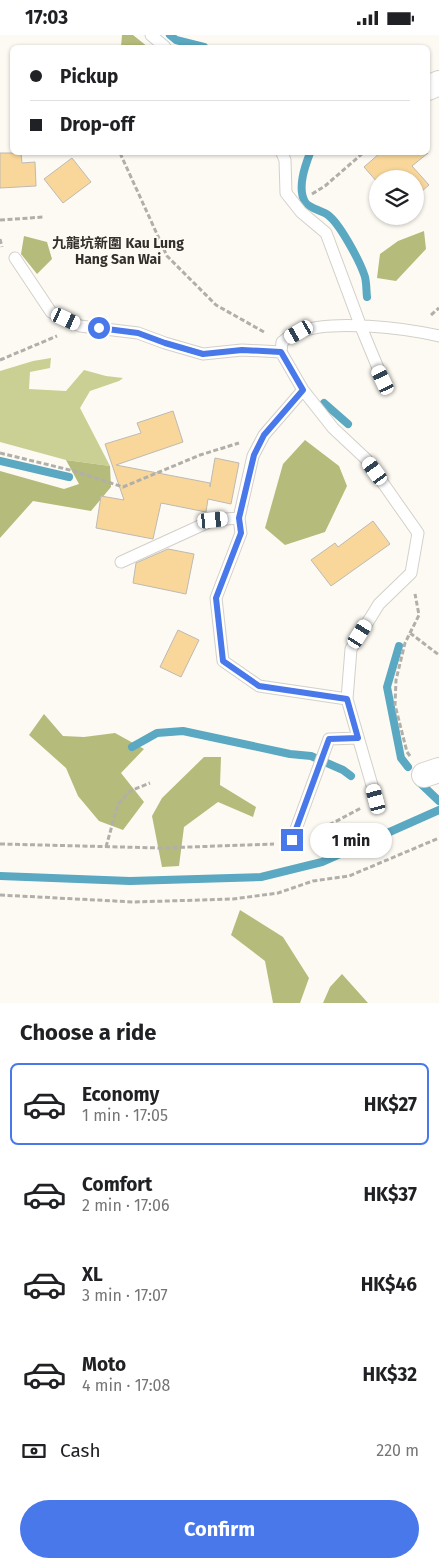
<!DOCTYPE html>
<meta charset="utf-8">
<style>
:root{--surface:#fff;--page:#f6f6f6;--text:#202124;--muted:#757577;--line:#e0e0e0;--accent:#4878e9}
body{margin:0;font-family:"Fira Sans","Noto Sans TC",sans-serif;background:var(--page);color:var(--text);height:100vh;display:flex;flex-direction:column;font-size:19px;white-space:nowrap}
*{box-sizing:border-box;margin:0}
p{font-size:16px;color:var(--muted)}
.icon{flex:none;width:28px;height:28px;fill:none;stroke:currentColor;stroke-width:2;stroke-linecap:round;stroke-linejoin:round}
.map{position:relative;height:968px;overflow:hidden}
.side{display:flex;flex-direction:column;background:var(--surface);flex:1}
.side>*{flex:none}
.hud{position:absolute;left:10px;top:10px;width:420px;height:110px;border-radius:8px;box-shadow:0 1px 4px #0004;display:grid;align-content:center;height:110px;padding:0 20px;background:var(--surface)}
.fabs{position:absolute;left:369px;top:135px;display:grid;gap:10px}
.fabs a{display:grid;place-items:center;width:55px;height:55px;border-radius:50%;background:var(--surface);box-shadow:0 1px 4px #0004;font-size:25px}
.end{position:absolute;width:22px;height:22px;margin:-11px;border:6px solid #4878e9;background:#fff;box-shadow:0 0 0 2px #fff}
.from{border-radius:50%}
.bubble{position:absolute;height:35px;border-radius:18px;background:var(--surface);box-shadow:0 1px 4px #0004;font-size:16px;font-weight:700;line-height:35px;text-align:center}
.car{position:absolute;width:15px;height:30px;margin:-15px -8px;border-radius:6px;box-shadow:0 0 4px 1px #0007;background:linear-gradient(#fff 24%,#345 0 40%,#fff 0 76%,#345 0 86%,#fff 0)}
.hud b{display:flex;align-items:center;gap:18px;height:48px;font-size:19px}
.hud b+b{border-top:1px solid var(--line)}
.hud i{width:12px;height:12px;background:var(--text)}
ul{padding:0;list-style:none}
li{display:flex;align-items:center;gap:15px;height:82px;margin:0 10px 8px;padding:0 10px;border:2px solid transparent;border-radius:8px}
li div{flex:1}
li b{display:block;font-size:19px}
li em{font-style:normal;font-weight:700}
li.current{border-color:var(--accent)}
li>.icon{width:45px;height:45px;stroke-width:1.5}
h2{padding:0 20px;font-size:22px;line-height:60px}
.pay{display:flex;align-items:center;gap:12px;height:55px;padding:0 20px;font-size:19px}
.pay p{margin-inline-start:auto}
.cta{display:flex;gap:10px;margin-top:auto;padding:10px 20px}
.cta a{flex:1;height:58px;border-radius:30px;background:var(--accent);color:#fff;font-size:20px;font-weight:700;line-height:58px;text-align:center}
.status{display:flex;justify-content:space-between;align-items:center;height:35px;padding:0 25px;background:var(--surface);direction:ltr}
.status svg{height:14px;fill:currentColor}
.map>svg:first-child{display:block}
</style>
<div class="status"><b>17:03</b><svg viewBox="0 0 49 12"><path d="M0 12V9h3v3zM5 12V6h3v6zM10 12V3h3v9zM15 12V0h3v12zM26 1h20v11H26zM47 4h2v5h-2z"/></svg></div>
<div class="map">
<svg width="439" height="968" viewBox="0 0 439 968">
<rect width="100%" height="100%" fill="#fdfaf3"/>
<path fill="#cad093" d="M51 323 50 333 30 337 29 354 66 356 84 335 106 341 123 343 119 346 90 356 80 373 110 431 66 425 0 407V336L33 326Z"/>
<path fill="#b5bb7b" d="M122 0H133L148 12H121Z
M424 196 426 214 396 246 377 243 380 219 398 206Z
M24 201 47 207 52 224 37 239 21 219Z
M305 405 339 431 347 451 325 497 285 510 265 493 283 429Z
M66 425 110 431 111 452 91 476 33 466 0 503V436L64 454 79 449Z
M44 679 63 701 84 702 115 698 144 714 121 738 144 767 123 795 99 786 78 761 66 733 29 700Z
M204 722H221L220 750 256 772 253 782 218 767 184 792 179 831 162 832 152 781 162 763Z
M240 875 283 902 309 943 300 968H273L265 926 231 900Z
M342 939 368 968H323L330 952Z"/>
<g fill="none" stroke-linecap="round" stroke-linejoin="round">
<path stroke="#5aa8c1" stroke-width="8" d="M170 0 176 5 204 12
M310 118C305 131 297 153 305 167 310 174 321 175 328 180 340 189 359 225 364 239 367 246 366 255 367 262
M324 368 348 389
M0 426 69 442
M399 611 387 652 401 723 408 732
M132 712 157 698 183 696 290 719 311 721 343 735 351 741
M418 746 439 766
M0 841 130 846 261 842 322 827 439 775"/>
</g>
<path fill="#f9d79b" stroke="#bdbab4" d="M0 118H21L22 128 35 127 36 151 0 153Z
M380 118H428L412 131 429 150 415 162V144H378V148L364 132Z
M72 123 91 147 63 168 44 144Z
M173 376 183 407 116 430 210 448V452L215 423 239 428 231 469 208 464 206 477 161 468 153 504 96 493 101 461 124 465 105 409 141 398 137 388Z
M373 486 390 509 331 551 311 525 335 508 338 512Z
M168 514 194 519 186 559 133 548 136 528Z
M178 595 199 605 181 642 160 632Z"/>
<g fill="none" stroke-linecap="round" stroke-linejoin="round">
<g stroke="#d3d0ca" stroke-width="13">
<path id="service" d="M151 0 165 12
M282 118 285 125 286 158 301 177 326 198 361 292 383 345
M15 223 51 277 80 291 138 298 165 308 203 319 242 315 281 317
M303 355 264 400 253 421 239 483 241 498 216 563 223 626 259 651 347 664 351 614 379 569 411 538 418 498 366 424 333 393 303 355 281 317 282 307C287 303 293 299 299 297 332 284 405 293 439 301
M121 527 213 485 239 483
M347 664 376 764
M292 805 329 704 358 703"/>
</g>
<g stroke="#d3d0ca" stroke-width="26">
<path id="minor" d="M428 53 439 48
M424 740 439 735"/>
</g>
<path stroke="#b1afa9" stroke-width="3" stroke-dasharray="5 2.5" stroke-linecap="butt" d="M120 118 167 221 216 270 264 297
M312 159 325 151 363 118
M0 185 44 182
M0 204 2 212
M431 280 439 273
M0 325 57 301
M0 418 74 436 123 452 200 420 239 408
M410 598 439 620
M410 721 407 717 395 670 396 645 405 608 419 580 415 559
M316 797 361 773
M0 809 162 813 274 809
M106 812 118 769 130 756 150 748
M0 860 134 867 233 864 278 858 313 846 349 841 439 803"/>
<use href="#service" stroke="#fff" stroke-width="11"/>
<use href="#minor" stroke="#fff" stroke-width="24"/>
</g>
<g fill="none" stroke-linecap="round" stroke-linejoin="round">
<path stroke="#4878e9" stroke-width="6" d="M99 293 138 298 165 308 203 319 242 315 281 317 303 355 264 400 254 420 239 483 241 498 216 563 223 626 259 651 347 664 358 703 329 704 292 805"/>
</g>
<g text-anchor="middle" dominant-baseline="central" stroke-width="4" stroke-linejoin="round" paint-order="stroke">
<g font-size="14" font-weight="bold" fill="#33302c" stroke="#fdfaf3">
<text x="118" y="208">九龍坑新圍 Kau Lung<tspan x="118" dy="16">Hang San Wai</tspan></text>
</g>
</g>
</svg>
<div class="fabs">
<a><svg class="icon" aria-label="layers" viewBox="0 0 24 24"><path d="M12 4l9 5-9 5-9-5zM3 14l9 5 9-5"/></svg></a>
</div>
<i class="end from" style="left:99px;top:293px"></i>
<i class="end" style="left:292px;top:805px"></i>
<div class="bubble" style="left:310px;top:788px;width:82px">1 min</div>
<i class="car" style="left:66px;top:284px;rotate:115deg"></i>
<i class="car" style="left:299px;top:297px;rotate:240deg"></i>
<i class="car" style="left:383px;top:345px;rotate:335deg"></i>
<i class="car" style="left:375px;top:436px;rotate:324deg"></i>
<i class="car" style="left:213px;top:485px;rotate:84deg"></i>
<i class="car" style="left:360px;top:599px;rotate:32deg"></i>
<i class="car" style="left:376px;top:764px;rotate:345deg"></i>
<div class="hud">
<b><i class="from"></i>Pickup</b>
<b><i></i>Drop-off</b>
</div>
</div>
<section class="side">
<h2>Choose a ride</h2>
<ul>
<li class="current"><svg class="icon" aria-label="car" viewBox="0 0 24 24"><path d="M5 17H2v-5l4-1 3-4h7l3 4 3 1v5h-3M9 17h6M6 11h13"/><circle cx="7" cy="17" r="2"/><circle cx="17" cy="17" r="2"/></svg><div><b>Economy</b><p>1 min · 17:05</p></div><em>HK$27</em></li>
<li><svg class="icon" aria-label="car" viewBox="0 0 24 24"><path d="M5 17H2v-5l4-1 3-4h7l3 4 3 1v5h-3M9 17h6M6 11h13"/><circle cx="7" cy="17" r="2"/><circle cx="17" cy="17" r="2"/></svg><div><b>Comfort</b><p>2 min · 17:06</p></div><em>HK$37</em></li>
<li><svg class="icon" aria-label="car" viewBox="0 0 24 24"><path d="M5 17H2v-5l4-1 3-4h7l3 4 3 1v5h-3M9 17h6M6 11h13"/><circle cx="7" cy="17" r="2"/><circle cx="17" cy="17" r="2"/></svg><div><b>XL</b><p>3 min · 17:07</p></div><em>HK$46</em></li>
<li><svg class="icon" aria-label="car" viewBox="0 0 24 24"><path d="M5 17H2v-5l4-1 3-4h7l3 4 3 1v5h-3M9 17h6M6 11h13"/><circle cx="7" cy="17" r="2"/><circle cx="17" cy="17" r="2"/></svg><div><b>Moto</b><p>4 min · 17:08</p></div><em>HK$32</em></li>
</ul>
<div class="pay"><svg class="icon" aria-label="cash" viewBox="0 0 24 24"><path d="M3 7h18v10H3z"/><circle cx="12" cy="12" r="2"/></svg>Cash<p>220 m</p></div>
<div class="cta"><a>Confirm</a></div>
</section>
